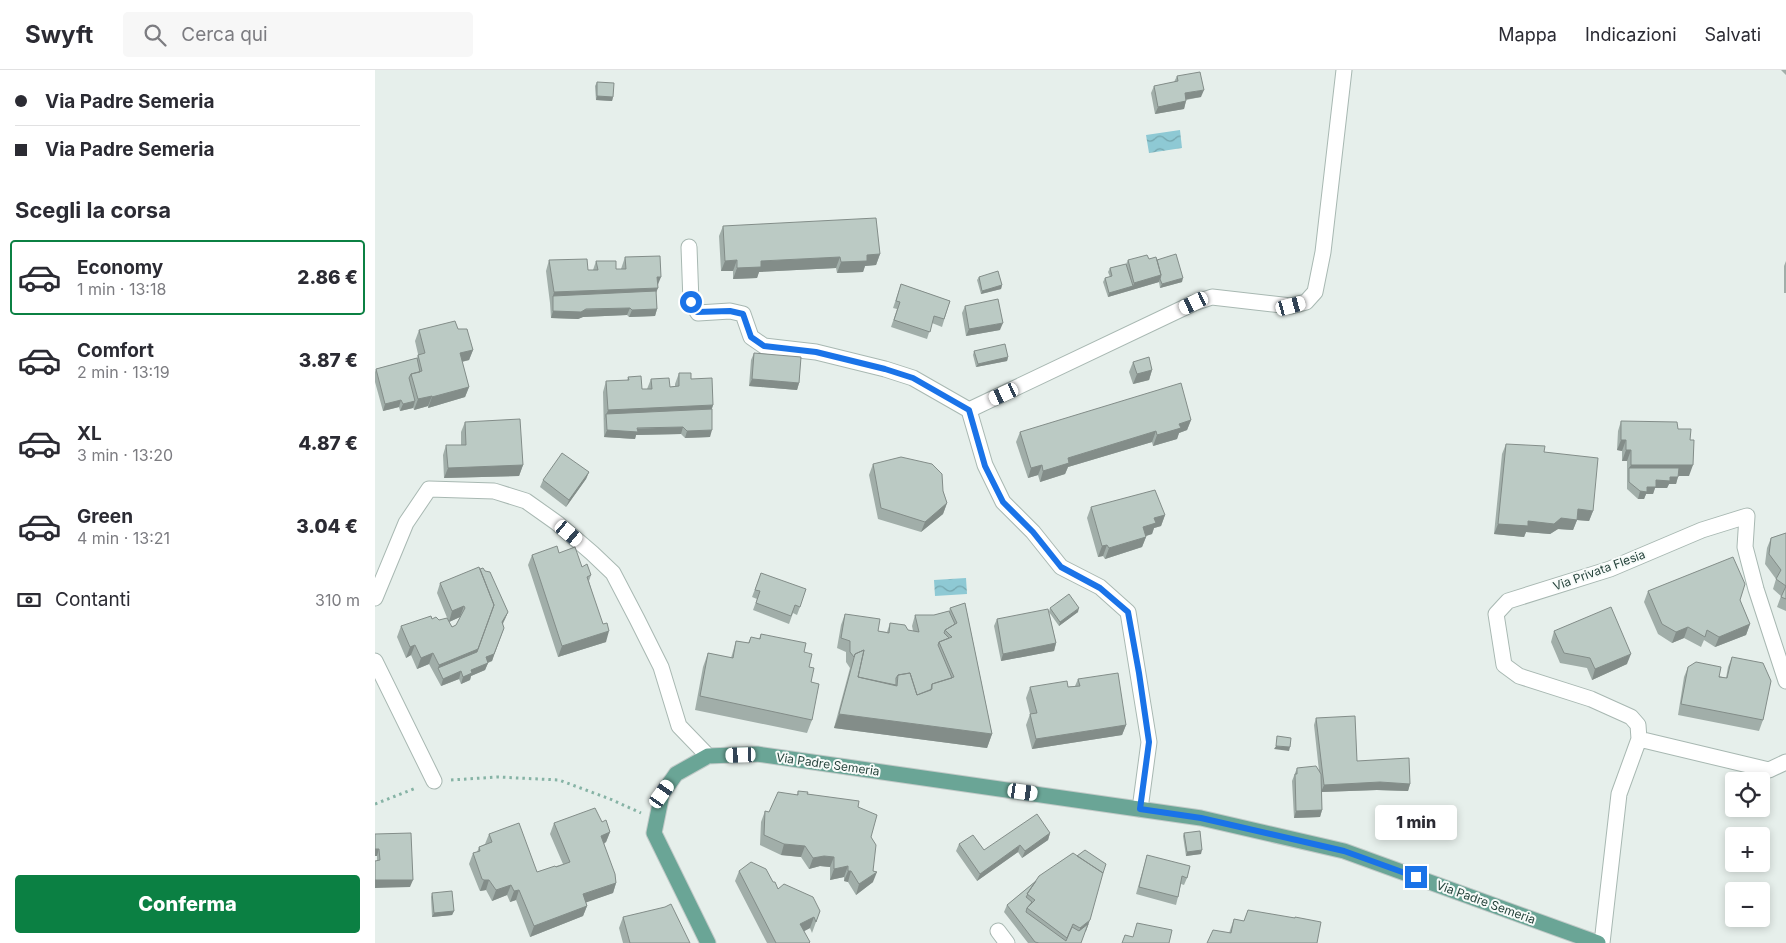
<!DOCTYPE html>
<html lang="it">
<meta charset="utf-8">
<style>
:root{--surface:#fff;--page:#f7f7f7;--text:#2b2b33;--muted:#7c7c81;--line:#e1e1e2;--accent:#0b8043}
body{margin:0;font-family:Inter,sans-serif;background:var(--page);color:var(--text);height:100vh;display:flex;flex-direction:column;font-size:19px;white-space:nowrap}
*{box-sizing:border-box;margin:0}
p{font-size:16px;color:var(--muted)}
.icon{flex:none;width:28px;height:28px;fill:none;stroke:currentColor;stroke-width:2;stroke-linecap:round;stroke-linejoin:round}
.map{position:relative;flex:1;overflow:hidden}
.panel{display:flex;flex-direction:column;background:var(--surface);width:375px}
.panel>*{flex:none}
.guide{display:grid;align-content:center;height:110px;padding:0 15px;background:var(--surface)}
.fabs{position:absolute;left:1350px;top:702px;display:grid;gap:10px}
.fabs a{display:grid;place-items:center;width:45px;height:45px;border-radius:5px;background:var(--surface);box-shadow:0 2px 8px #0003;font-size:25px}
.end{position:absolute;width:22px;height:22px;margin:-11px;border:6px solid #1a73e8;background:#fff;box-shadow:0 0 0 2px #fff}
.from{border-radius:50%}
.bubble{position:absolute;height:35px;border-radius:5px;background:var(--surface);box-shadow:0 2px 8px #0003;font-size:16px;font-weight:800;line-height:35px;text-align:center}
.car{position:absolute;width:15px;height:30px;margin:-15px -8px;border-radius:6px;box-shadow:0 0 4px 1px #0007;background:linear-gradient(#fff 24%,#345 0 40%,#fff 0 76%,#345 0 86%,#fff 0)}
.guide b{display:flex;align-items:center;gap:18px;height:48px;font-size:19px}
.guide b+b{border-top:1px solid var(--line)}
.guide i{width:12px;height:12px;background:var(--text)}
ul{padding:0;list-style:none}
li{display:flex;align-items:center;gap:15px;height:75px;margin:0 10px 8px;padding:0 5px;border:2px solid transparent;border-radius:5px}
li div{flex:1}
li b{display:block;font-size:19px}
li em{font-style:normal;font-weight:800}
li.active{border-color:var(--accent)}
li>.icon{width:45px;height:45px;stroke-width:1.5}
h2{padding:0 15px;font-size:22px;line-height:60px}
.pay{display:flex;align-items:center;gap:12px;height:55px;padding:0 15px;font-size:19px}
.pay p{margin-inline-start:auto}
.cta{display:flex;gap:10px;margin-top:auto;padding:10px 15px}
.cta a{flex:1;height:58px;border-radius:5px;background:var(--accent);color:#fff;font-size:20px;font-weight:800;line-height:58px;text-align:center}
header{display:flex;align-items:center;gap:30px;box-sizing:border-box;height:70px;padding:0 25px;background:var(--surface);border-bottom:1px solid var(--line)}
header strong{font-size:24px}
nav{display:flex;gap:28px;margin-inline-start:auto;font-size:18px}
.search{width:350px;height:45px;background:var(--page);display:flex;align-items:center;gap:12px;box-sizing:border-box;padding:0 18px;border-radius:5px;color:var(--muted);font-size:19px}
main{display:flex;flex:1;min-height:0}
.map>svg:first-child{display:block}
</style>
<header>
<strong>Swyft</strong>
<div class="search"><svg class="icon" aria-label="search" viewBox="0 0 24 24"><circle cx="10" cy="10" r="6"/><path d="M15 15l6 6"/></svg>Cerca qui</div>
<nav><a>Mappa</a><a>Indicazioni</a><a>Salvati</a></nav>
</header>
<main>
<section class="panel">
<div class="guide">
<b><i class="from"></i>Via Padre Semeria</b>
<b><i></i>Via Padre Semeria</b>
</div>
<h2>Scegli la corsa</h2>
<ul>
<li class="active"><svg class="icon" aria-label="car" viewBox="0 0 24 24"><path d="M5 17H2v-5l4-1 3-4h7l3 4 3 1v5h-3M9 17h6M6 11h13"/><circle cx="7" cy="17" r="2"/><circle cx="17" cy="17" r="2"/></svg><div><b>Economy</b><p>1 min · 13:18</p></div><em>2.86 €</em></li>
<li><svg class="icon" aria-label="car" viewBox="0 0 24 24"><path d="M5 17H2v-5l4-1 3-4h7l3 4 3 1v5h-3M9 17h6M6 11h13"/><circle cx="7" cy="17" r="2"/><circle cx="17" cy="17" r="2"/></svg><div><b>Comfort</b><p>2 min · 13:19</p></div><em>3.87 €</em></li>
<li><svg class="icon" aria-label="car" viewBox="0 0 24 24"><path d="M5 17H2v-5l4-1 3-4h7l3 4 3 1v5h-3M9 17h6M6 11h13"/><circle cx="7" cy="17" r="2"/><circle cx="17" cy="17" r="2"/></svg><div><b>XL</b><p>3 min · 13:20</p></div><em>4.87 €</em></li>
<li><svg class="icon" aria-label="car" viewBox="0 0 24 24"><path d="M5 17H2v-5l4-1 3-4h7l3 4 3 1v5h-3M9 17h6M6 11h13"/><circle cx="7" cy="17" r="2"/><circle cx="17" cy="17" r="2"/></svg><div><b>Green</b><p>4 min · 13:21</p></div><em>3.04 €</em></li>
</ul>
<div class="pay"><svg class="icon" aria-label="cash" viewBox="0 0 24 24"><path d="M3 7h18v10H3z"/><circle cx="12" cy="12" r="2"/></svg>Contanti<p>310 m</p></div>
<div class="cta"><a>Conferma</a></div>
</section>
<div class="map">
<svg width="1411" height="873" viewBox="0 0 1411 873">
<defs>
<pattern id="water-waves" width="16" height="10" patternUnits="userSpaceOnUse" patternTransform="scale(1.25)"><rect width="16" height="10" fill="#8ec9d4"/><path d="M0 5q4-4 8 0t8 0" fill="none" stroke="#74a5ad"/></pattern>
</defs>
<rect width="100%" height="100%" fill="#e6efeb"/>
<path fill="url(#water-waves)" d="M805 60 807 78 774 83 771 65Z
M591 508 592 524 560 526 559 510Z"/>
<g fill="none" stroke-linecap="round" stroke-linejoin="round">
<g stroke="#a8b8b2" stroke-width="17">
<path id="minor" d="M314 177 316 232 323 243 355 241 368 244 376 267 389 276 441 282 510 299 538 308 594 340 610 395 628 432 658 462 686 497 725 517 753 542 774 672 765 739
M594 340 819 233 837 227 916 236 931 232 940 222 948 182 969 0
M0 528 31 453 54 419 119 421 151 431 182 453 217 483 238 503 262 549 286 597 304 656 333 686
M0 591 59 711
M1264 669 1394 700 1411 692
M623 861 632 873
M1227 873 1244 724 1264 669 1263 655 1256 647 1216 629 1144 606 1129 595 1121 544 1133 531 1235 499 1327 460 1372 446 1370 477 1381 519 1411 611"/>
</g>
<g stroke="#c2cac8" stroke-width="17">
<path id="major" d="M333 873 279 763 287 724 301 704 333 686 382 684 826 748 969 781 1223 873"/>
</g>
<path stroke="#86b3a5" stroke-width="3" stroke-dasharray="2.5 4" stroke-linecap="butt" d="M76 710 123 707 184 710 235 729 266 743
M0 734 41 718"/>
<use href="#minor" stroke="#fff" stroke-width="15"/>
<use href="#major" stroke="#6aa596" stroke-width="15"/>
</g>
<path fill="#a1aea9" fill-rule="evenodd" d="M1406 0H1411V5Z
M802 6 826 27 811 30 809 39 780 44 776 23 779 16 799 12Z
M222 12 238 27 237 31 221 30 220 16Z
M348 156 505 184 501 195 490 196 488 202 462 203 461 198 384 202 382 208 358 209V201H346L344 166Z
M250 187 283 217 281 221 282 239 280 246 254 247 252 245 208 247 203 249 176 248 175 233 171 201 174 190 213 200H218L221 191 241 199H246Z
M774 189 782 190 807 212 785 218 784 212 733 227 728 212 730 208 735 207 733 202 735 198 751 194 753 190Z
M1411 191V223H1409V196Z
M604 207 627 215 626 219 606 224 602 210Z
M526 214 575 231 567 257 557 253 552 269 516 257 522 239 518 238Z
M590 236 625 260 591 266 587 243Z
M83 259 98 280 94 290 87 292 94 317 90 327 53 338V336L39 340 38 337V338L25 341 24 337 8 341 0 312V302L1 299 42 288 43 284 40 271 44 260Z
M599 281 633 287 632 291 601 297 598 285Z
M379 283 424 313 422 320 374 316 376 290Z
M758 292 777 300 774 310 758 314 754 302Z
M304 303 316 309 338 335 337 339 335 367 310 368 306 364 261 365 260 369 229 367 228 322 231 311H252L253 307 267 319H272L276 309 295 317 300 316V314Z
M816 350 812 360 804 363 802 369 778 376 777 372 693 397 690 404 665 412 663 405 653 408 641 372 645 362Z
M1246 351 1303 359 1314 406H1303L1301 414H1294L1292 418H1280L1278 424H1271L1269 429H1263L1252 419V391H1247V381L1242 380 1243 361Z
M90 352 148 395 144 406 69 408 68 385 71 375H86V362Z
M1131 374 1169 382 1218 441 1214 451 1202 450 1198 460 1183 459 1175 464 1151 462 1149 467 1119 464 1127 384Z
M498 394 568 421 572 433 568 444 546 462 503 449 494 405Z
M214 402 211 409 191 437 165 417 168 410Z
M716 437 790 445 786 456 779 458 777 464 771 466V467L767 477 730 489 728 486 723 487 712 448Z
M1411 463V541L1402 537 1406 526 1398 519 1401 509 1390 494 1392 478 1396 468Z
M184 483 207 497 216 505 214 511 231 572 183 587 153 495 157 485Z
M105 499 133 542 130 549 128 554 117 591 113 593 110 600 96 606 95 610 86 614 84 609 66 616 54 594 42 599 36 585 31 588 22 567 26 556 57 549 64 550H73L62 523 65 513ZM85 547 81 555 77 557 74 552Z
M386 503 425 537 422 545 418 543 414 554 378 540 382 529 377 527Z
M1273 521 1365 530 1375 554 1371 565 1340 577 1329 570 1326 577 1309 568 1297 573 1283 564 1269 532Z
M590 533 617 664 612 678 459 658 475 598 471 592V582L462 578 466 555 470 544 503 561 512 562 515 553 533 560 538 561 537 556 540 545H559L574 541 575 538Z
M675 538 703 542 684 556 674 542 681 573 679 581 626 591 619 556 622 549 674 542Z
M1179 561 1252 594 1217 610 1212 598 1185 593 1176 572Z
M386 564 429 582 434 597 436 612 437 650 432 663 320 640 328 597 333 583 356 588 361 571 373 573 376 567 384 569Z
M1357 587 1388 650 1384 661 1303 645 1309 607 1313 597 1351 608 1353 597Z
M703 609 751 655 747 665 657 679 651 655 655 644 651 628 655 617H693L700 616Z
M941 648 982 691 1035 714 1033 721 1002 720 947 722V740L945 747 919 748 917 711 922 698 944 701 939 655Z
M423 721 483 737 496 767 498 812 481 825 473 812 469 811V807L455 810V797L445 796 434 799 426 787 406 785 385 775 386 752 390 741 394 742 422 725Z
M227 752 235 762 231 772 229 774 241 813 238 823 211 832 212 836 208 846 155 867 141 830 135 832 132 825 117 831 111 820 105 821 104 819 94 794 98 783 102 782 104 777 110 774 114 764 162 802 188 794 175 764 179 753Z
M675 763 673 770 647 788 643 782 602 811 581 781 584 774 609 780Z
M809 763 826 784 811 786 808 766Z
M0 764 35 817 2 791V786H0Z
M698 783 706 873H653L629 842 632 835 661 811Z
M772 785 812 808 809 815 806 814 803 827 801 835 761 824Z
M364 801 398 812 403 819 445 841 437 863 435 858 429 861 434 873H392L360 811Z
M57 823 79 841 77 845 57 847 56 827Z
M873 840 942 873 854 863 859 849 869 851Z
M248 847 315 873H248L244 858Z"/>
<path fill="#838d89" d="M829 20 826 27 807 30 810 23Z
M222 26 238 27 237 31 221 30Z
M811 31 809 39 780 44 783 37Z
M505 184 501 195 490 196 488 202 462 203 466 192 492 185Z
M465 187 461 198 384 202 382 208 358 209 362 198 386 191Z
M362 190 358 201H346L350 191Z
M786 205 784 212 733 227 734 223 758 216 759 213Z
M282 207H286L282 217Z
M808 208 807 212 785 218 787 214Z
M627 215 626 219 606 224 607 221Z
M283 218 279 228 178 226 179 222Z
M255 238 252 245 208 247 203 249 176 248 178 241Z
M282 239 280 246 254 247 257 240Z
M628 253 625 260 591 266 594 259Z
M98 280 94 290 81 293 85 283Z
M633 287 632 291 601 297 603 294Z
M777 300 774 310 758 314 762 304Z
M377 309 424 313 422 320 374 316Z
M94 317 90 327 53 338 57 327Z
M57 326 53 336 39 340 43 329Z
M26 330 24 337 8 341 10 334Z
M40 331 38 338 25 341 28 334Z
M338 335 334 346 231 344 229 351 233 340Z
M816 350 812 360 804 363 802 369 778 376 782 365 804 354Z
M308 357 306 364 261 365 260 369 229 367 232 360Z
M337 360 335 367 310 368 312 361Z
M781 361 777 372 693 397 690 404 665 412 668 401 693 388Z
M1246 370H1251L1247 381 1242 380Z
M1251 380H1256L1252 391H1247Z
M148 395 144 406 69 408 73 398Z
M667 395 663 405 653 408 656 398Z
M1256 395H1318L1314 406H1254V398Z
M214 402 211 409 191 437 194 430Z
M1295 407H1303L1301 414H1294L1292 418H1280L1278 424H1271L1269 429H1263L1265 421 1281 410Z
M572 433 568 444 546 462 550 452Z
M1203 439 1218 441 1214 451 1202 450 1198 460 1183 459 1175 464 1151 462 1149 467 1119 464 1123 454 1186 448Z
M790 445 786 456 779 458 777 464 764 468 768 457 779 448Z
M771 467 767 477 730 489 734 478Z
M732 475 728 486 723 487 727 476Z
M89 536 85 547 74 552 77 541Z
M704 538 703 542 684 556 685 552Z
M133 542 130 549 124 559 127 552Z
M1375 554 1371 565 1340 577 1344 567Z
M1313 557 1309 568 1297 573 1301 562Z
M129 558 117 591 108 594 111 587Z
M234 561 231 572 183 587 187 576Z
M681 573 679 581 626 591 628 584Z
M40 575 36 585 31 588 35 577Z
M103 579 99 590 63 598 64 595Z
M58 583 54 594 42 599 46 588Z
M1256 584 1252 594 1217 610 1220 599Z
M113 593 110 600 96 606 95 610 86 614 88 607 96 600Z
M86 601 84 609 66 616 68 609Z
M464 644 617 664 612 678 459 658Z
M751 655 747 665 657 679 661 669Z
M901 676 915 677 914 681 899 679Z
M1005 712 1035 714 1033 721 1002 720 946 722 949 715Z
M947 740 945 747 919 748 921 741Z
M235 762 231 772 222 777 226 766Z
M675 763 673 770 647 788 650 781Z
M409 774 430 776 426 787 406 785Z
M645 775 643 782 602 811 605 804Z
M0 779H4L2 786H0Z
M827 780 826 784 811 786 812 782Z
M449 786 459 787 455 797 445 796 434 799 438 788Z
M473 796 469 807 455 810 459 799Z
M473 801H476L473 812 469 811Z
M502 802 498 812 481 825 484 814Z
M0 810H38L35 817 0 818Z
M109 810H114L111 820 105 821Z
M241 813 238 823 204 835 208 824Z
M136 815 132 825 117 831 121 820Z
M144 820 141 830 135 832 139 821Z
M212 836 208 846 155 867 159 856Z
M79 841 77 845 57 847 59 843Z
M439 847 435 858 422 865 425 854Z
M715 850 711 861 701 869 705 858Z"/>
<path fill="#bbcac4" stroke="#838d89" d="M825 2 829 20 810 23 811 31 783 37 779 16 803 11 802 6Z
M222 12 239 13 238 27 222 26Z
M501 148 505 184 492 185V191L466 192 465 187 386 191V197L362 198V190L350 191 348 156Z
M801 184 808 208 787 214 785 209 786 205 782 190Z
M772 185 774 189 781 187 786 205 759 213 753 190Z
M285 186 286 207H282L283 218 179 222 174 190 212 189 213 200H223L221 191H241V199H251L250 187Z
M751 194 758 216 734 223 730 208 737 206 735 198Z
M623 201 627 215 607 221 604 207Z
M526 214 575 231 569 249 559 246 555 262 519 250 525 232 521 231Z
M281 221 282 239 257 240 255 238 211 239 206 242 178 241V226Z
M623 229 628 253 594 259 590 236Z
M80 251 83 259H92L98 280 85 283 94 317 57 327V326L43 329 36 304 47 301 43 285 50 283 44 260Z
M630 274 633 287 603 294 599 281Z
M379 283 426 287 424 313 377 309Z
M774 287 777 300 762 304 758 292Z
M42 288 45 302 36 304 34 308 40 331 28 334 26 330 10 334 1 299Z
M304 303H316V309L337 308 338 335 233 340 231 311 254 310 253 307 266 306 267 319H277L276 309 294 308 295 317 304 316Z
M806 313 816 350 804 354 806 358 782 365 781 361 693 388 694 393 668 401 667 395 656 398 645 362Z
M337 339V360L312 361 308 357 262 358 263 362 232 360 231 344Z
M145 349 148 395 73 398 71 375H91L90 352Z
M1246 351 1302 352 1303 359H1316L1315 370H1319L1318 395H1256V380H1251V370H1246Z
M1131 374 1170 376 1169 382 1223 388 1218 441 1203 439 1202 450 1186 448 1179 454 1153 451V456L1123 454Z
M187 383 214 402 194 430 168 410Z
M526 387 557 394 567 404 568 421 572 433 550 452 506 438 498 394Z
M1254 398H1304L1303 407H1295V411L1281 410V417H1272V422L1265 421 1254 412Z
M780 420 790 445 779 448 781 453 768 457 771 467 734 478 732 475 727 476 716 437Z
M1411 463V516L1401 509 1406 500 1394 484 1396 468Z
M182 476 184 483 200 477 207 497 212 494 216 505 212 507 228 554 232 553 234 561 187 576 157 485Z
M1358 487 1370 514 1365 530 1375 554 1344 567 1332 560 1330 567 1313 557 1301 562 1287 554 1273 521Z
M104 497 119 535 103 579 64 595 58 583 46 588 40 575 35 577 26 556 56 546 57 549 61 547 64 550 72 548 77 557 81 555 90 538 89 536 77 541 65 513Z
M108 498 110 501 115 502 133 542 127 552 129 558 119 584 111 587 113 593 96 600 97 603 88 607 86 601 68 609 63 598 102 582 119 535 105 499Z
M386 503 431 519 425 537 420 535 416 546 381 533 385 521 380 520Z
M1411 516V529L1406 527Z
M694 524 704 538 685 552 675 538Z
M590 533 617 664 464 644 480 584 489 580 483 607 522 616 523 605 535 603 542 625 557 619V614L579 607 564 572 577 567 570 560 582 553 575 538Z
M1236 537 1256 584 1220 599 1215 588 1189 583 1179 561Z
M673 539 681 573 628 584 622 549Z
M574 541 580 554 570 560 569 563 574 568 564 572 563 575 577 608 557 614 556 620 542 625 535 603 523 605 521 608V615L483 607 489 580 480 584 479 587 475 582V571L466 568 470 544 505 549 503 561 514 563 515 553 530 555 533 560 544 562 540 545H559Z
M386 564 431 573 429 582 437 584 434 597 439 598 436 612 444 614 437 650 325 626 333 583 358 588 361 571 374 573 376 567 385 569Z
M1357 587 1388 593 1396 611 1388 650 1306 634 1313 597 1321 592 1346 597 1344 607 1352 608Z
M743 603 751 655 661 669 655 644 662 643 655 617 692 611 693 617 705 616 703 609Z
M980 646 982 691 1034 688 1035 714 1005 712 949 715 941 648Z
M902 666 916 668 915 677 901 676Z
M941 696 946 704 947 740 921 741 920 704H922V698Z
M423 721 433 722 432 724 484 731 483 737 502 745 496 767 501 775 498 801 502 802 484 814 476 801H473V796L459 799V787L449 786 438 788 430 776 409 774 389 765 390 741 394 742 403 722 423 725Z
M220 738 227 752 231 750 235 762 226 766 240 804 241 813 208 824 212 836 159 856 144 820 139 821 136 815 121 820 114 810H109L107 809 98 783 105 781 104 777 117 772 114 764 144 753 162 802 180 796 181 797 195 792 179 753Z
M662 744 675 763 650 781 645 775 605 804 584 774 598 765 609 780Z
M825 761 827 780 812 782 809 763Z
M36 763 38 810H0V791L5 790 4 779H0V764Z
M710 780 731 794 728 803 702 786Z
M698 783 728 803 715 850 705 858 698 854 692 868 652 838 660 830 652 824 664 806Z
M772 785 815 796 812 808 807 806 803 827 764 817Z
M376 792 391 799 398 812H400L403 819 409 814 438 827 445 841 441 852 439 847 425 854 435 872 434 873H401L364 801Z
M661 811 652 824H653L651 827 657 832 652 838 651 842 691 871 697 857 704 861 713 854 706 873H664L660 872 632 835Z
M77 821 79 841 59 843 57 823Z
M296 834 315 873H255L248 847 290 837Z
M873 840 920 848V847L946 852 942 873H832L838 860 856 863 859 849 869 851Z
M762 853 797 860 794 873H747L750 865 758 867Z"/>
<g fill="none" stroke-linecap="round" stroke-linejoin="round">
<path stroke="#1a73e8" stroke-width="6" d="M316 232 322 242 355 241 368 244 376 267 389 276 441 282 510 299 538 308 594 340 610 396 628 432 658 462 686 497 725 518 753 542 764 603 774 672 765 739 826 748 969 781 1041 807"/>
</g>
<g text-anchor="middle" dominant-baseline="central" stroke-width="4" stroke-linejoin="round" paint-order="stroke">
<g font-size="12" fill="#24423a" stroke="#f7fbf9">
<text transform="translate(1224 500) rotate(-20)">Via Privata Flesia</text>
<text transform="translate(453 694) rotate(8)">Via Padre Semeria</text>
<text transform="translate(1111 832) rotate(20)">Via Padre Semeria</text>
</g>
</g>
</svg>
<div class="fabs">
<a><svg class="icon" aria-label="locate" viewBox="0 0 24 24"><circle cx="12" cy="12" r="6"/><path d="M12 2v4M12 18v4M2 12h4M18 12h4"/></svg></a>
<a>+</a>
<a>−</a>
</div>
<i class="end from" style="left:316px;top:232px"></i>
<i class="end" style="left:1041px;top:807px"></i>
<div class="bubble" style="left:1000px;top:735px;width:82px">1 min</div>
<i class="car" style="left:819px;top:233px;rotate:244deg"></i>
<i class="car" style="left:916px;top:236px;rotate:75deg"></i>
<i class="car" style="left:629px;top:324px;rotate:245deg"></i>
<i class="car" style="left:194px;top:463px;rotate:130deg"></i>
<i class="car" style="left:366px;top:685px;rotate:268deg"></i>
<i class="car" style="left:648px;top:722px;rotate:98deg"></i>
<i class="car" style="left:287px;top:724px;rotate:35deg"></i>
</div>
</main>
